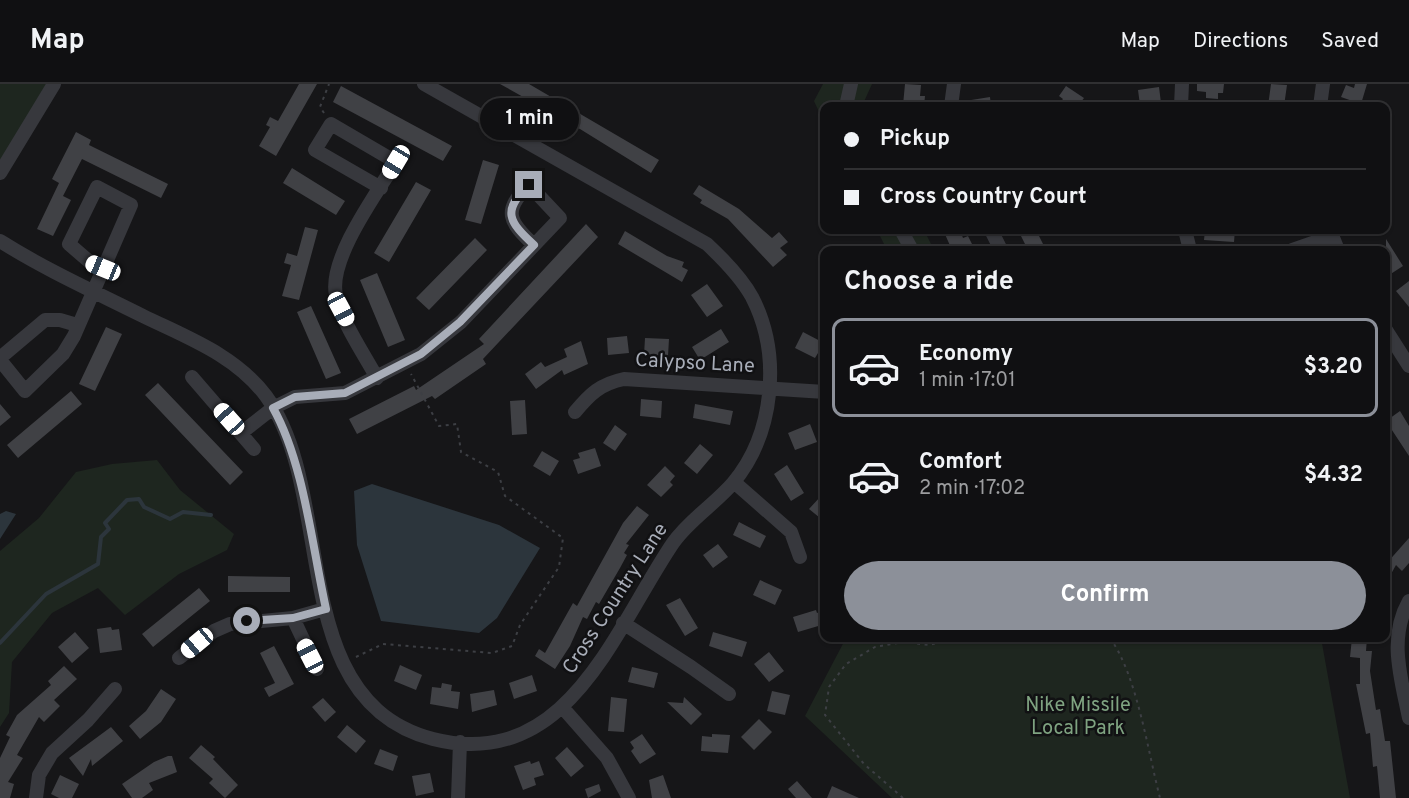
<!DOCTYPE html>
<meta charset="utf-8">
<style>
:root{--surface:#101012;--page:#19191b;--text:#f1f3f6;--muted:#9c9d9f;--line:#303032;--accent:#8c9099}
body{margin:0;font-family:Overpass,sans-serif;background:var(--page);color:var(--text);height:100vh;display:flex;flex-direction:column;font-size:22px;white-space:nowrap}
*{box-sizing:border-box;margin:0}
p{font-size:20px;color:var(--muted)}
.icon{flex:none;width:33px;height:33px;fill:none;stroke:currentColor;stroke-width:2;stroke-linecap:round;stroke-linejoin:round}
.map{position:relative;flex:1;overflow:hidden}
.panel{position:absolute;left:820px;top:162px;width:570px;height:396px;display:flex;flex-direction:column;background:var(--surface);border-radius:12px;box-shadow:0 2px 4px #0004,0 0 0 2px var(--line)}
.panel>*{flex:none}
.guide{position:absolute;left:820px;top:18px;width:570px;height:132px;border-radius:12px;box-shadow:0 2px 4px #0004,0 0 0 2px var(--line);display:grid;align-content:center;height:132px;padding:0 24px;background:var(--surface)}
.end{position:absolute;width:27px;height:27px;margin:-14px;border:8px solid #a8adb8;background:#111;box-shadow:0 0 0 3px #111}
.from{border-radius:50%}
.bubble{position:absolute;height:42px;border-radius:21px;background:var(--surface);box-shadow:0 2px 4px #0004,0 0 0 2px var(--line);font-size:20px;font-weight:700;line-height:42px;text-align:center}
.car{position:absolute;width:18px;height:36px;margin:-18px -9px;border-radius:8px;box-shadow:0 0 4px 2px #0007;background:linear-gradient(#fff 24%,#345 0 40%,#fff 0 76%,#345 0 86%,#fff 0)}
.guide b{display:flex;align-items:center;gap:21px;height:57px;font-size:22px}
.guide b+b{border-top:2px solid var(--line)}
.guide i{width:15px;height:15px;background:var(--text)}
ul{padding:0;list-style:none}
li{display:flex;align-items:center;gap:18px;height:99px;margin:0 12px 9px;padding:0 12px;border:3px solid transparent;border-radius:12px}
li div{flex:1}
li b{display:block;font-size:22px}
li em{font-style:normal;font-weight:700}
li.current{border-color:var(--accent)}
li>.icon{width:54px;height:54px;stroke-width:1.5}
h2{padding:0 24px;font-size:27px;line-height:72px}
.button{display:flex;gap:12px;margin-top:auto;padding:12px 24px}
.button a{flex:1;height:69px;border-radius:36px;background:var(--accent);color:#fff;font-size:24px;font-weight:700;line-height:69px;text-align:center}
header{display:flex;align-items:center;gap:36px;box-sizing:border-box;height:84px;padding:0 30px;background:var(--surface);border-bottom:2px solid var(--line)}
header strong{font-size:28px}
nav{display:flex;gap:33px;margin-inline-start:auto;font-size:21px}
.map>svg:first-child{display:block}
</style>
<header>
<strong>Map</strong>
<nav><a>Map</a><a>Directions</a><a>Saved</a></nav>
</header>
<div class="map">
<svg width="1409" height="714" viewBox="0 0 1409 714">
<rect width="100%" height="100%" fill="#161618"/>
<path fill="#1e261f" d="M0 0H50L0 83Z
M823 0H872L862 22H825V41L814 17Z
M877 146H924L934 166H887Z
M157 376 180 406 234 450 227 466 179 490 125 531 98 504 52 529 12 578 9 629 0 643V467L39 434 76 388 112 380Z
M846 554H1321L1350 714H892L805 632Z"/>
<path fill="#2c353c" d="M372 400 499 441 540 464 497 534 479 549 381 537 357 461 354 407Z
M6 427 16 430 0 455V430Z"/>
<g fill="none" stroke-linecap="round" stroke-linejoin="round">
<path stroke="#2c353c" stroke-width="4" d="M0 559 46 510 98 480 101 453 109 445 105 439 127 416 139 415 144 423 170 435 183 428 211 431"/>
</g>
<path fill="#404145" d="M299 0H317L276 72 259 62 270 43 266 41 270 33 278 37Z
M500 0H529L659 76 651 89 580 45 569 40 568 43 548 32 550 28Z
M905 0 921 1 920 12H925L924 22 903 21Z
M1197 0H1224L1223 9H1218V15L1206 14V8L1197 7Z
M1271 0 1287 1 1284 22H1268Z
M1355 0H1367L1361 20 1341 13 1346 1 1354 4Z
M341 2 452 62 443 77 333 18Z
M1066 2 1084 14 1078 22H1057L1063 15 1059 12Z
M1159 3 1161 19 1140 21 1138 6Z
M990 13 991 22H965V17Z
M76 48 91 56 89 61 168 100 161 114 82 75 63 112 71 116 53 152 37 145 59 99 52 95Z
M483 76 499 81 481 140 465 136Z
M292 84 345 117 336 131 283 99Z
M416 98 431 106 389 178 374 169Z
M699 101 739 125 772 154 779 148 788 158 780 164 787 171 773 183 728 135 700 119 702 116 693 110Z
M586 140 598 153 483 275 486 280 435 315 432 312 357 350 349 335 414 302 416 306 484 260 479 255Z
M305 143 318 146 299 216 282 212 291 181 284 179 287 169 297 172Z
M949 146H960L963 154 968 152 974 164 952 166 944 148Z
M1018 146H1036L1046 166H1028Z
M1205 146H1235L1234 158 1204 156Z
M625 147 667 172 684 178 682 183 688 186 682 198 618 160Z
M475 154 487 166 429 226 416 214Z
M1386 155 1403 182 1386 193Z
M377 189 405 256 388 263 360 196Z
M1409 197V223L1396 207Z
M707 200 723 222 707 233 691 211Z
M311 222 341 289 326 295 297 228Z
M106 243 122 250 95 307 79 300Z
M721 245 729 258 700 276 692 263Z
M803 248 824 259 815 274 795 264Z
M627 252 629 269 608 271 607 254Z
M645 254 669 255 668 272 644 271Z
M581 257 588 280 564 291 562 286 536 305 525 290 541 278 545 283 567 273 564 265Z
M158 299 243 388 230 401 145 311Z
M71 307 82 320 18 374 7 361Z
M641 315 662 317 661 334 640 332Z
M525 316 527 350 512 351 510 317Z
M0 320 11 333 0 342Z
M695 320 733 327 730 341 693 334Z
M1400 327 1409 342V372L1386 337Z
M810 340 817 358 795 366 788 349Z
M615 341 627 350 615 367 603 359Z
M700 360 713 371 697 390 684 379Z
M595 364 601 382 578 390 573 376 580 374 578 369Z
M542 367 559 377 550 392 533 382Z
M787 381 804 409 791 417 774 390Z
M665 382 675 392 670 398 673 401 661 413 647 401Z
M820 413 825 417V438L809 425Z
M637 422 649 431 626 460 629 461 624 469 627 471 620 484 599 520 596 518 587 535 583 533 570 562 555 585 535 572 539 565 545 569 573 519 577 522 623 439Z
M739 438 766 452 760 464 733 451Z
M1409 454V479L1402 487 1396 481 1386 499V480Z
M718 460 728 473 713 484 703 471Z
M228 492 290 493V508H228Z
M760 496 782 506 775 521 753 511Z
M199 504 210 517 153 563 142 550Z
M680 514 698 544 685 552 666 521Z
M816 526 817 529 825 526V540L798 548 793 533Z
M111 543 112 546 119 545 122 566 100 569 97 545Z
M75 548 89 564 72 579 58 563Z
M713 548 747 558 742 573 709 562Z
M1352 554H1367L1366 567H1372L1370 587 1376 626 1380 625 1385 657H1390L1396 714H1380L1377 682 1373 683 1370 649 1366 650 1356 600H1360V574L1350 573Z
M274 562 294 600 269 613 264 604 275 599 260 569Z
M769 568 784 587 769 598 754 580Z
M400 581 422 591 416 606 394 597Z
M64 582 77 595 54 616 60 622 44 638 39 633 17 671 23 674 8 698 14 700 10 714H0V674L10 653 6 651 17 631 51 601 48 597Z
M632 583 658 589 654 604 628 598Z
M532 591 537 607 514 615 509 599Z
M442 599 452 601 451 607 460 608 458 625 430 620 432 603 441 604Z
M161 605 176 615 161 638 140 655 129 642 146 627Z
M494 606 497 621 472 628 470 610Z
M772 607 790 611 785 631 767 627Z
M611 613 627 615 624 648 608 647Z
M684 613 702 630 691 641 667 618 683 619Z
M323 614 336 628 325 638 312 623Z
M759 635 772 648 754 666 741 653Z
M347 641 366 657 356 669 337 653Z
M111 643 123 657 92 682 91 675 83 692 69 674Z
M642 650 656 670 640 680 631 667 634 664 630 658Z
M712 650 730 651 728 669 701 667 702 652 712 653Z
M201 661 215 673 213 675 238 701 225 714 209 699 213 695 189 674Z
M567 663 584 682 571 693 555 674Z
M380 665 398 672 393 687 374 680Z
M168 672H172L177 688 149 699 153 706 142 714H132L122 700 154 678Z
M530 677 531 680 539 677 544 691 534 694 536 701 523 706 514 682Z
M430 689 434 708 416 712 412 692Z
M60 691 79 700 72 714H59L51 710Z
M663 691 671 714H652L649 696Z
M797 697 812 714H796L788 705Z
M599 700 601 707 588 714 585 705Z
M832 702 859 714H827Z"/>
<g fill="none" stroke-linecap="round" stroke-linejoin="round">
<path stroke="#3d3f44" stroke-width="2" stroke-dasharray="3 4.5" stroke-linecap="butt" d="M324 29 320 23 329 0
M1110 554C1137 591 1148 668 1160 714
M356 573 383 560 492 569 512 562 520 541 559 483 563 454 505 412 498 388 461 368 457 340 439 342 411 290
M903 714 864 680 825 631 829 603 846 580 875 563 903 558 930 561 952 554"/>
<path stroke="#37383d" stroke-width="14" d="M846 22 851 0
M951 22 954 0
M1181 22 1182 0
M1320 22 1323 0
M0 89 54 0
M901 146 912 166
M991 146 1001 166
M1185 146 1190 166
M1330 146 1338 166
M0 157C46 186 95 208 143 232 188 254 235 271 266 312 338 411 284 616 433 655 567 689 614 546 673 459 689 436 715 420 733 399 774 350 782 271 752 213 741 193 723 175 707 160L424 0
M1292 166 1332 152
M1386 246 1409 282
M0 274 45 236H60L77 241
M0 276 25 307 63 270 74 252 131 121 97 103 69 160 91 179 103 184
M192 293 254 365
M377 294C364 270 341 237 336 211 328 175 377 109 396 78L331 40 315 66 381 104
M575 328C590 310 600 300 624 295L825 308
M241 349 273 324 295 313 345 309 421 270 461 238 560 134 529 101C502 127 509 138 534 161
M734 398 791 448 800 473
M1409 517C1388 554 1401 594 1409 634
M293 534 317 585
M623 539 691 583 729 610
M179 574 214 547 230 540 293 534 325 525
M563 624 607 674 629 714
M36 714 39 691 52 669 88 636 115 605
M458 714 460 658"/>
</g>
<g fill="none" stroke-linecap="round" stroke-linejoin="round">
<path stroke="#a8adb8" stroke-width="8" d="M247 537 293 534 326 525C312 462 304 379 273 324L295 313 345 309 421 270 460 238 534 161C509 138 501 127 529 101"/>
</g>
<g text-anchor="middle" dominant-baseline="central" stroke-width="5" stroke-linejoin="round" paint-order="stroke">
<g font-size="20" fill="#a8adb8" stroke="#111113">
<text transform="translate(695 280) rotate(3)">Calypso Lane</text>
<text transform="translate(616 515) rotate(-57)">Cross Country Lane</text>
</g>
<g font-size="20" fill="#7fa381" stroke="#111113">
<text x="1078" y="622">Nike Missile<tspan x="1078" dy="23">Local Park</tspan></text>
</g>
</g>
</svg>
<i class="end from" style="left:247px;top:537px"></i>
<i class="end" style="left:529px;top:101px"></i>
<div class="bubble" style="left:480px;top:14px;width:99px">1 min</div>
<i class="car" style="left:396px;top:78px;rotate:211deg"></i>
<i class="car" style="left:103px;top:184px;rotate:292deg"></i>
<i class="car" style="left:341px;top:225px;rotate:152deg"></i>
<i class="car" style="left:229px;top:335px;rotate:318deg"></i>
<i class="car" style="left:197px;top:559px;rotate:230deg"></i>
<i class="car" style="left:310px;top:572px;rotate:333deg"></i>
<div class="guide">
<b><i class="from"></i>Pickup</b>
<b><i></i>Cross Country Court</b>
</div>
<section class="panel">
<h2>Choose a ride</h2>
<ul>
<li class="current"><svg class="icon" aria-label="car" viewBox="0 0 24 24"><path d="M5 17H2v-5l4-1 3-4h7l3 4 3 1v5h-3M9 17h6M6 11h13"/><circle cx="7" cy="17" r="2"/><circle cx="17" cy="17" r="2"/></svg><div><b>Economy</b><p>1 min · 17:01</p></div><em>$3.20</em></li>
<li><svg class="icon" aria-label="car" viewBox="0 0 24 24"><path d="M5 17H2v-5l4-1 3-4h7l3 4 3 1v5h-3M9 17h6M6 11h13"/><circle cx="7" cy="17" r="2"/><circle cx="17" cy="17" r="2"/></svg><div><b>Comfort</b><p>2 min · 17:02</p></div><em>$4.32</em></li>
</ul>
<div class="button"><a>Confirm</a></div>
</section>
</div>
